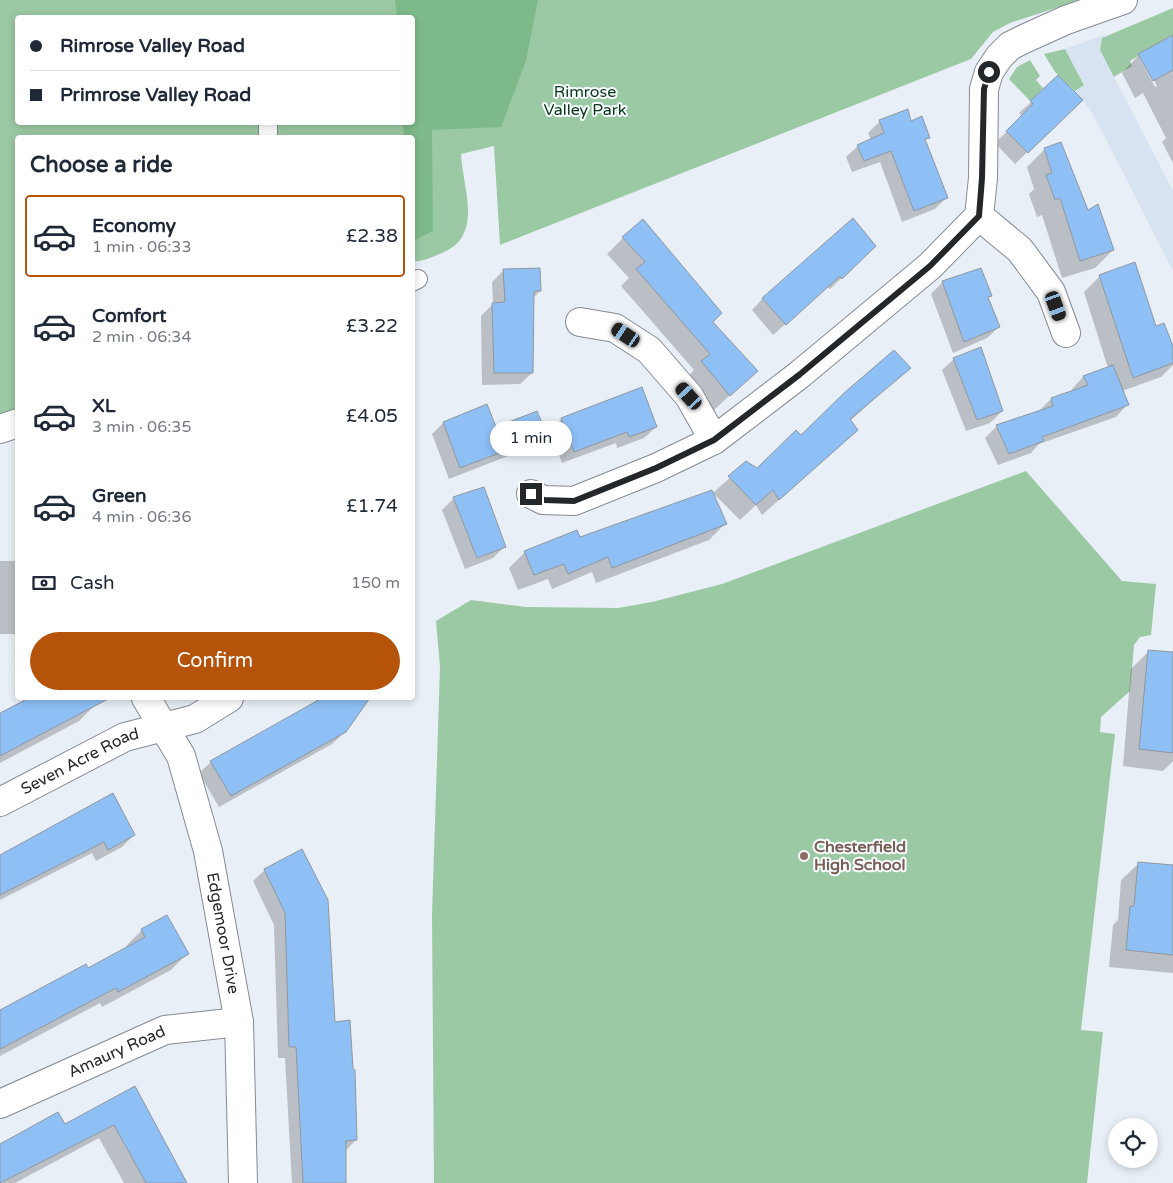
<!DOCTYPE html>
<meta charset="utf-8">
<style>
:root{--surface:#fff;--page:#f2f2f3;--text:#1f2937;--muted:#747a83;--line:#e0e1e3;--accent:#b45309}
body{margin:0;font-family:"Varela Round",sans-serif;background:var(--page);color:var(--text);height:100vh;display:flex;flex-direction:column;font-size:19px;white-space:nowrap}
*{box-sizing:border-box;margin:0}
p{font-size:16px;color:var(--muted)}
.icon{flex:none;width:28px;height:28px;fill:none;stroke:currentColor;stroke-width:2;stroke-linecap:round;stroke-linejoin:round}
.map{position:relative;flex:1;overflow:hidden}
.side{position:absolute;left:15px;top:135px;width:400px;height:565px;display:flex;flex-direction:column;background:var(--surface);border-radius:5px;box-shadow:0 2px 8px #0003}
.side>*{flex:none}
.guide{position:absolute;left:15px;top:15px;width:400px;height:110px;border-radius:5px;box-shadow:0 2px 8px #0003;display:grid;align-content:center;height:110px;padding:0 15px;background:var(--surface)}
.controls{position:absolute;left:1108px;top:1118px;display:grid;gap:10px}
.controls a{display:grid;place-items:center;width:50px;height:50px;border-radius:50%;background:var(--surface);box-shadow:0 2px 8px #0003;font-size:25px}
.end{position:absolute;width:22px;height:22px;margin:-11px;border:6px solid #242729;background:#fff;box-shadow:0 0 0 2px #fff}
.from{border-radius:50%}
.bubble{position:absolute;height:35px;border-radius:18px;background:var(--surface);box-shadow:0 2px 8px #0003;font-size:16px;font-weight:600;line-height:35px;text-align:center}
.car{position:absolute;width:15px;height:30px;margin:-15px -8px;border-radius:6px;box-shadow:0 0 4px 1px #0007;background:linear-gradient(#222 24%,#8ab4d8 0 40%,#222 0 76%,#8ab4d8 0 86%,#222 0)}
.guide b{display:flex;align-items:center;gap:18px;height:48px;font-size:19px}
.guide b+b{border-top:1px solid var(--line)}
.guide i{width:12px;height:12px;background:var(--text)}
ul{padding:0;list-style:none}
li{display:flex;align-items:center;gap:15px;height:82px;margin:0 10px 8px;padding:0 5px;border:2px solid transparent;border-radius:5px}
li div{flex:1}
li b{display:block;font-size:19px}
li em{font-style:normal;font-weight:600}
li.active{border-color:var(--accent)}
li>.icon{width:45px;height:45px;stroke-width:1.5}
h2{padding:0 15px;font-size:22px;line-height:60px}
.pay{display:flex;align-items:center;gap:12px;height:55px;padding:0 15px;font-size:19px}
.pay p{margin-inline-start:auto}
.button{display:flex;gap:10px;margin-top:auto;padding:10px 15px}
.button a{flex:1;height:58px;border-radius:30px;background:var(--accent);color:#fff;font-size:20px;font-weight:600;line-height:58px;text-align:center}
.map>svg:first-child{display:block}
</style>
<div class="map">
<svg width="1173" height="1183" viewBox="0 0 1173 1183">
<rect width="100%" height="100%" fill="#e9eff7"/>
<path fill="#d7e3f0" d="M1109 33 1102 38 1100 50 1173 191V271L1092 112 1075 91 1084 84 1065 49Z"/>
<path fill="#9bc9a3" fill-rule="evenodd" d="M0 0H1080L1010 23 993 32 971 59 500 245 494 146 461 154C463 190 484 236 442 253 432 257 423 262 413 261L412 138H18L17 423 0 426ZM18 18H412V122H18Z
M1173 8V35L1130 61 1132 66 1114 77 1100 50 1102 38Z
M1065 49 1084 85 1075 91 1055 72 1044 54Z
M1030 60 1040 76 1036 80 1043 88 1030 101 1009 79 1017 67Z
M1026 471 1122 581 1156 584 1151 635 1140 637 1134 645 1130 691 1101 717 1100 732 1115 734 1081 1030 1103 1032 1087 1183H434L432 915 440 667 436 621 471 600 526 607 618 608 652 602 722 584Z"/>
<path fill="#7eba89" d="M395 0H538L526 61 501 127 432 130 433 231 413 241 412 138 404 137 403 123 412 122V18L397 17Z"/>
<path fill="#0003" fill-rule="evenodd" d="M1173 37V163L1162 142 1166 138 1143 93 1135 98 1122 73 1139 55ZM1140 59H1143L1157 86 1155 87Z
M1031 102 1069 112 1015 164 995 143 1023 116 1019 113Z
M880 121 910 122 928 137 924 141 947 197 935 209 902 222 880 162 852 172 846 157 858 146 871 140 868 133Z
M1045 149 1113 250 1095 268 1062 278 1042 215 1037 217 1029 194 1034 189 1027 167Z
M623 238 711 322 756 371 714 410 686 378 694 370 621 286 629 278 607 254Z
M863 258 830 289 827 287 773 335 752 310 763 298Z
M504 270 540 291 533 298 532 373 520 384 482 385 481 316 493 304 492 282Z
M1100 276 1155 327 1173 349V365L1161 377 1122 391 1127 405 1116 417 1039 444 1031 453 998 465 985 438 997 426 1039 411 1051 399 1073 391 1072 389 1083 377 1108 368 1084 292Z
M943 282 991 295 987 299 999 327 987 338 953 353 931 294Z
M954 359 1002 411 990 423 966 431 942 370Z
M909 368 850 421 856 430 840 446 762 515 756 505 740 520 713 493 746 463 757 470 801 437Z
M561 419 656 427 644 438 617 448 616 443 562 463 550 431Z
M443 423 496 428 545 435 534 446 449 479 432 434Z
M454 498 504 547 493 558 465 569 442 510Z
M725 524 709 540 596 583 592 572 552 589 548 579 518 590 509 568 525 552Z
M0 561H18V634H0Z
M1149 651 1173 654V761L1163 771 1123 766 1131 669Z
M31 698H93L96 704 79 721 0 763V714Z
M318 698H368L345 732 332 744 219 807 199 773 211 762 314 704Z
M134 835 122 847 96 861 92 853 0 900V856Z
M301 851 356 1140 345 1151V1183H292L285 1058H278L274 925 253 881 265 870Z
M1139 863 1173 866V973L1109 967 1113 925 1118 920 1121 880Z
M142 930 187 954 171 970 102 1007 100 1003 0 1056V1011L127 949 126 946Z
M134 1088 186 1183H124L99 1138 15 1183H0V1146L65 1126Z"/>
<path fill="#8ebff5" stroke="#91979e" d="M1173 35V70L1153 81 1138 54Z
M1058 75 1083 100 1028 153 1006 131 1033 104 1030 101Z
M908 109 911 121 922 116 930 138 925 139 948 198 914 211 891 151 864 161 857 145 884 133 879 120Z
M1061 142 1088 210 1098 204 1114 250 1080 261 1060 198 1055 200 1046 175 1052 173 1044 148Z
M853 218 876 246 842 279 840 276 786 325 762 298Z
M643 219 722 313 713 322 758 371 730 396 701 361 710 354 636 269 645 262 622 237Z
M1135 262 1156 326 1164 323 1173 346V363L1133 378 1099 275Z
M540 268 541 291H534L533 373H494L492 303 505 302 503 269Z
M981 268 992 296 988 297 1000 327 964 342 942 281Z
M981 347 1003 411 977 420 953 358Z
M894 350 911 368 850 419 858 430 779 500 773 490 756 505 728 476 746 461 757 468 796 430 801 435 844 393Z
M1113 365 1129 405 1042 437 1044 441 1009 454 996 425 1053 406 1051 398 1088 385 1083 376Z
M642 387 657 427 629 437 627 432 574 452 561 418Z
M487 404 496 427 537 411 547 435 460 468 443 422Z
M484 487 506 547 477 558 453 497Z
M712 490 727 524 612 568 608 557 568 574 564 564 534 575 524 551 577 530 580 537Z
M1148 650 1173 652V753L1139 749Z
M29 698H110L0 756V713Z
M322 698H370L346 732 231 796 210 761Z
M113 793 135 835 108 850 104 842 0 895V855Z
M302 849 328 900 335 1022 350 1020 353 1069 355 1070 357 1140 346 1141V1183H303L296 1047H289L285 913 264 869Z
M1138 862 1173 865V955L1126 950 1130 906H1134Z
M167 915 189 954 118 992 116 988 0 1049V1010L86 964 88 968 145 937 141 929Z
M135 1086 187 1183H146L114 1125 0 1183V1144L58 1112 65 1124Z"/>
<g fill="none" stroke-linecap="round" stroke-linejoin="round">
<g stroke="#858b92" stroke-width="20">
<path id="lane" d="M268 122V138
M412 282 418 279"/>
</g>
<g stroke="#858b92" stroke-width="30">
<g id="street">
<path d="M979 216 1020 250 1051 292 1066 333"/>
<path d="M580 322 615 328 649 350 689 396 714 440 799 375 930 266 979 216 983 178 984 89 989 72 999 57 1010 46 1024 39 1066 20 1123 0"/>
<path d="M0 429 18 423"/>
<path d="M531 494 543 500 574 501 656 468 714 440"/>
<path id="s1" d="M146 698 181 756 208 851 239 1022 243 1183"/>
<path id="s2" d="M0 802 125 737 195 719 229 698"/>
<path id="s3" d="M0 1104 165 1030 239 1022"/>
</g>
</g>
<use href="#lane" stroke="#fff" stroke-width="18"/>
<use href="#street" stroke="#fff" stroke-width="28"/>
</g>
<g fill="none" stroke-linecap="round" stroke-linejoin="round">
<path stroke="#242729" stroke-width="6" d="M531 494 544 500 574 501 656 468 714 440 799 375 930 266 979 216 982 178 984 89 989 72"/>
</g>
<circle fill="#8d6e63" stroke="#f9fcff" stroke-width="2" cx="804" cy="856" r="5"/>
<g text-anchor="middle" dominant-baseline="central" stroke-width="4" stroke-linejoin="round" paint-order="stroke">
<g font-size="16" fill="#0b3919" stroke="#f9fcff">
<text x="585" y="92">Rimrose<tspan x="585" dy="18">Valley Park</tspan></text>
</g>
<g font-size="16" fill="#242729" stroke="#f9fcff">
<text stroke="none"><textPath href="#s2" startOffset="90">Seven Acre Road</textPath></text>
<text stroke="none"><textPath href="#s1" startOffset="250">Edgemoor Drive</textPath></text>
<text stroke="none"><textPath href="#s3" startOffset="128">Amaury Road</textPath></text>
</g>
<g font-size="16" font-weight="bold" fill="#785e54" stroke="#f9fcff" text-anchor="start">
<text x="814" y="847">Chesterfield<tspan x="814" dy="18">High School</tspan></text>
</g>
</g>
</svg>
<div class="controls">
<a><svg class="icon" aria-label="locate" viewBox="0 0 24 24"><circle cx="12" cy="12" r="6"/><path d="M12 2v4M12 18v4M2 12h4M18 12h4"/></svg></a>
</div>
<i class="end from" style="left:989px;top:72px"></i>
<i class="end" style="left:531px;top:494px"></i>
<div class="bubble" style="left:490px;top:421px;width:82px">1 min</div>
<i class="car" style="left:1056px;top:306px;rotate:160deg"></i>
<i class="car" style="left:626px;top:335px;rotate:304deg"></i>
<i class="car" style="left:689px;top:396px;rotate:318deg"></i>
<div class="guide">
<b><i class="from"></i>Rimrose Valley Road</b>
<b><i></i>Primrose Valley Road</b>
</div>
<section class="side">
<h2>Choose a ride</h2>
<ul>
<li class="active"><svg class="icon" aria-label="car" viewBox="0 0 24 24"><path d="M5 17H2v-5l4-1 3-4h7l3 4 3 1v5h-3M9 17h6M6 11h13"/><circle cx="7" cy="17" r="2"/><circle cx="17" cy="17" r="2"/></svg><div><b>Economy</b><p>1 min · 06:33</p></div><em>£2.38</em></li>
<li><svg class="icon" aria-label="car" viewBox="0 0 24 24"><path d="M5 17H2v-5l4-1 3-4h7l3 4 3 1v5h-3M9 17h6M6 11h13"/><circle cx="7" cy="17" r="2"/><circle cx="17" cy="17" r="2"/></svg><div><b>Comfort</b><p>2 min · 06:34</p></div><em>£3.22</em></li>
<li><svg class="icon" aria-label="car" viewBox="0 0 24 24"><path d="M5 17H2v-5l4-1 3-4h7l3 4 3 1v5h-3M9 17h6M6 11h13"/><circle cx="7" cy="17" r="2"/><circle cx="17" cy="17" r="2"/></svg><div><b>XL</b><p>3 min · 06:35</p></div><em>£4.05</em></li>
<li><svg class="icon" aria-label="car" viewBox="0 0 24 24"><path d="M5 17H2v-5l4-1 3-4h7l3 4 3 1v5h-3M9 17h6M6 11h13"/><circle cx="7" cy="17" r="2"/><circle cx="17" cy="17" r="2"/></svg><div><b>Green</b><p>4 min · 06:36</p></div><em>£1.74</em></li>
</ul>
<div class="pay"><svg class="icon" aria-label="cash" viewBox="0 0 24 24"><path d="M3 7h18v10H3z"/><circle cx="12" cy="12" r="2"/></svg>Cash<p>150 m</p></div>
<div class="button"><a>Confirm</a></div>
</section>
</div>
